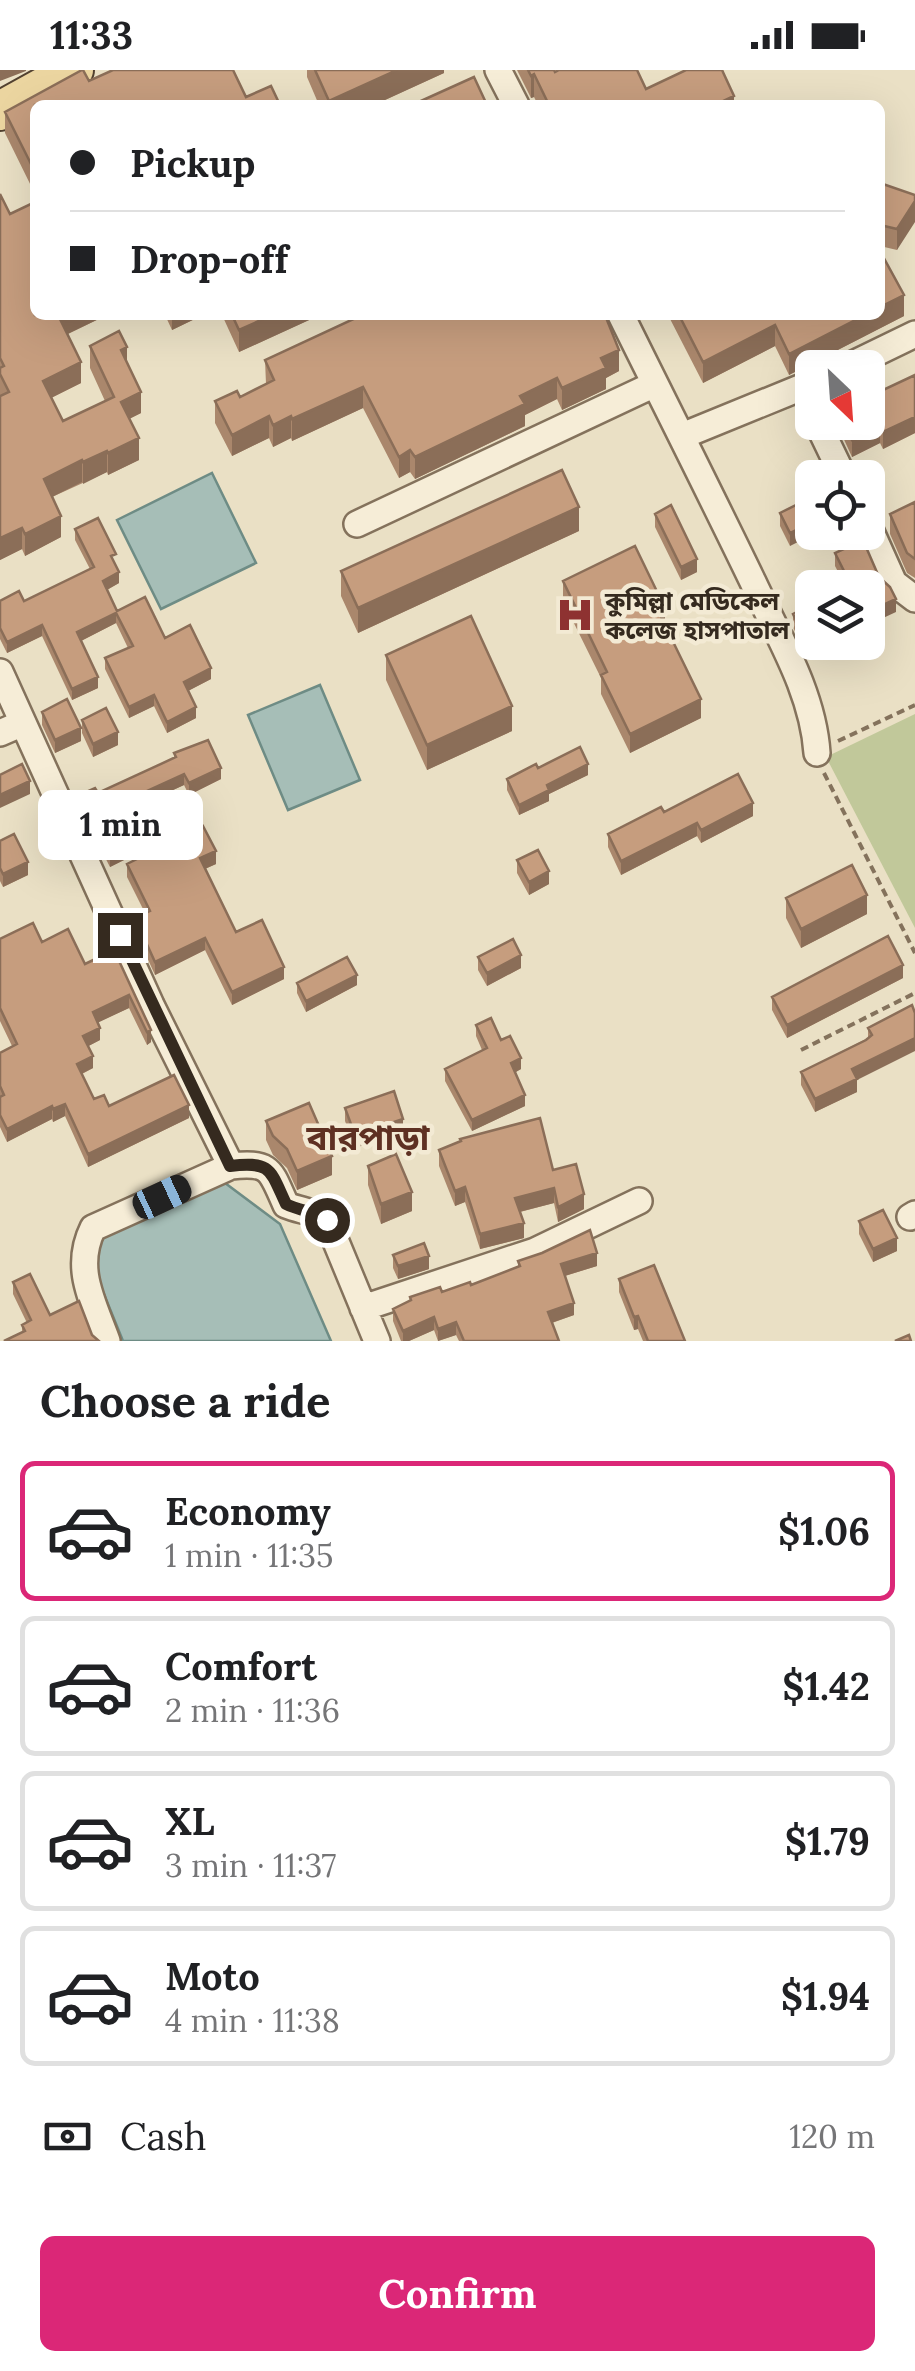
<!DOCTYPE html>
<meta charset="utf-8">
<style>
:root{--surface:#fff;--page:#f2f2f2;--text:#202124;--muted:#757577;--line:#e0e0e0;--accent:#db2777}
body{margin:0;font-family:Lora,"Noto Sans Bengali",serif;background:var(--page);color:var(--text);height:100vh;display:flex;flex-direction:column;font-size:38px;white-space:nowrap}
*{box-sizing:border-box;margin:0}
p{font-size:32px;color:var(--muted)}
.icon{flex:none;width:55px;height:55px;fill:none;stroke:currentColor;stroke-width:2;stroke-linecap:round;stroke-linejoin:round}
.map{position:relative;height:1271px;overflow:hidden}
.details{display:flex;flex-direction:column;background:var(--surface);flex:1}
.details>*{flex:none}
.guide{position:absolute;left:30px;top:30px;width:855px;height:220px;border-radius:15px;box-shadow:0 10px 40px #0002;display:grid;align-content:center;height:220px;padding:0 40px;background:var(--surface)}
.needle{width:65px;rotate:155deg}
.fabs{position:absolute;left:795px;top:280px;display:grid;gap:20px}
.fabs a{display:grid;place-items:center;width:90px;height:90px;border-radius:15px;background:var(--surface);box-shadow:0 10px 40px #0002;font-size:50px}
.end{position:absolute;width:45px;height:45px;margin:-22px;border:12px solid #352a1f;background:#fff;box-shadow:0 0 0 5px #fff}
.from{border-radius:50%}
.bubble{position:absolute;height:70px;border-radius:15px;background:var(--surface);box-shadow:0 10px 40px #0002;font-size:32px;font-weight:800;line-height:70px;text-align:center}
.car{position:absolute;width:30px;height:60px;margin:-30px -15px;border-radius:12px;box-shadow:0 0 8px 2px #0007;background:linear-gradient(#222 24%,#8ab4d8 0 40%,#222 0 76%,#8ab4d8 0 86%,#222 0)}
.guide b{display:flex;align-items:center;gap:35px;height:95px;font-size:38px}
.guide b+b{border-top:2px solid var(--line)}
.guide i{width:25px;height:25px;background:var(--text)}
ul{padding:0;list-style:none}
li{display:flex;align-items:center;gap:30px;height:140px;margin:0 20px 15px;padding:0 20px;border:5px solid var(--line);border-radius:15px}
li div{flex:1}
li b{display:block;font-size:38px}
li em{font-style:normal;font-weight:800}
li.selected{border-color:var(--accent)}
li>.icon{width:90px;height:90px;stroke-width:1.5}
h2{padding:0 40px;font-size:45px;line-height:120px}
.pay{display:flex;align-items:center;gap:25px;height:110px;padding:0 40px;font-size:38px}
.pay p{margin-inline-start:auto}
.primary-button{display:flex;gap:20px;margin-top:auto;padding:20px 40px}
.primary-button a{flex:1;height:115px;border-radius:15px;background:var(--accent);color:#fff;font-size:40px;font-weight:800;line-height:115px;text-align:center}
.status{display:flex;justify-content:space-between;align-items:center;height:70px;padding:0 50px;background:var(--surface);direction:ltr}
.status svg{height:28px;fill:currentColor}
.map>svg:first-child{display:block}
</style>
<div class="status"><b>11:33</b><svg viewBox="0 0 49 12"><path d="M0 12V9h3v3zM5 12V6h3v6zM10 12V3h3v9zM15 12V0h3v12zM26 1h20v11H26zM47 4h2v5h-2z"/></svg></div>
<div class="map">
<svg width="915" height="1271" viewBox="0 0 915 1271">
<rect width="100%" height="100%" fill="#eae0c5"/>
<path fill="#c1c89a" d="M915 644V858L826 687Z"/>
<path fill="#a6beb7" stroke="#6e8c85" stroke-width="2.5" d="M212 403 256 493 161 539 117 450Z
M320 615 360 710 288 740 248 645Z
M205 1098 280 1154 331 1271H123L80 1165Z"/>
<g fill="none" stroke-linecap="round" stroke-linejoin="round">
<g stroke="#84725c" stroke-width="30">
<path id="minor" d="M498 0 516 35
M621 245C665 334 710 423 753 512 778 566 813 622 817 683
M845 298 915 264
M817 352 844 408
M682 366 812 313
M357 454 655 314
M868 455 894 513 915 529
M0 602 151 935 231 1096C272 1092 270 1100 286 1135 301 1141 314 1141 327 1150L377 1271
M0 663 23 653
M910 1147 915 1144
M363 1238 535 1181 639 1131
M107 1271C93 1232 73 1198 93 1158L231 1096"/>
</g>
<g stroke="#524130" stroke-width="42">
<path id="primary" d="M0 41 74 0"/>
</g>
<path stroke="#84725c" stroke-width="4" stroke-dasharray="8 5" stroke-linecap="butt" d="M838 671 915 635
M824 703 915 883
M801 980 915 923"/>
<use href="#minor" stroke="#f6edd7" stroke-width="25"/>
<use href="#primary" stroke="#ebd5a0" stroke-width="38"/>
</g>
<path fill="#aa876c" d="M307 0H444V3L374 35H319L307 7Z
M517 0H554L555 2 646 19 686 0H723L734 35H538L534 27 531 28Z
M89 11 246 27 35 35V124L5 63V42Z
M880 113 915 125 897 180 880 176Z
M0 124 35 245H107L68 264 81 313 51 328 63 351 105 331 90 298V276L127 292 141 343 129 349 139 390 108 405 107 402 52 427 61 467 25 486 22 479 0 490Z
M165 245H203L172 260Z
M222 245H320L239 282Z
M352 245H592L619 301 606 308V319L562 340 557 329 525 345V356L415 409 410 402 399 408 363 338 292 371 291 368 273 377 269 368 232 386 215 353V331L240 327 266 314 265 290 354 249Z
M668 245H754L904 246 789 305 775 276 703 313Z
M915 305V363L883 379 880 373 852 387 836 352H868Z
M812 427 790 476 780 456V443Z
M915 432V508L907 503 890 464V444Z
M655 444 697 502 681 510 655 457Z
M75 459 116 495 119 513 107 520 117 541 165 568 211 609 188 621 196 648 167 663 154 636 129 648 105 599V588L128 578 116 553 81 571 98 618 72 630 42 566 7 583 0 569V531H24L90 499 75 470Z
M579 461 358 563 341 526V501Z
M835 483 896 542 868 518H843L844 513 835 496Z
M563 511 665 555 701 648 630 683 601 624V608L563 531Z
M812 534 808 588 793 557V544Z
M386 585 512 661 427 700 386 610Z
M42 642 81 671 55 683 42 655Z
M82 650 118 675 93 687 82 663Z
M174 683 221 709 189 725 184 715 118 745 132 786 110 797 79 737V725L98 723 174 688Z
M538 698 588 705 549 724V731L519 745 507 720V709Z
M664 742 753 746 701 773 697 766 621 805 608 777V764Z
M0 771 28 805 3 817 0 811Z
M517 790 549 814 529 825 517 803Z
M127 794H216L205 799 236 862 284 909 232 935 205 880 155 905 135 861V848L145 843 127 807Z
M786 828 867 844 801 878 786 848Z
M0 869 42 872 85 894 114 880 151 972 147 975 129 938 98 952 100 970 88 976 93 998 82 1004 94 1029 109 1036 189 1048 88 1097 65 1046 53 1052 52 1049 7 1072 0 1057V983L12 976 0 951Z
M478 887 521 898 487 916 478 900Z
M903 908 787 968 772 940V927Z
M297 913 357 915 306 942 297 923Z
M912 935 857 1010V1022L815 1042 801 1015V1002L868 968V958Z
M476 955 501 970 521 999 515 1002 525 1036 472 1061 445 1011V999L482 980 476 966Z
M345 1038 403 1062 355 1078 345 1051Z
M266 1051 332 1105 297 1120 287 1098 273 1085 266 1070Z
M439 1080 553 1100 584 1139 558 1152 554 1133 520 1142 524 1168 480 1179 465 1132 455 1136 439 1096Z
M368 1096 412 1141 381 1154 368 1115Z
M859 1151 897 1181 873 1192 859 1164Z
M393 1185 429 1199 398 1209 393 1198Z
M518 1191 597 1196 565 1206 574 1245 552 1253 559 1271H459L456 1265 438 1271 434 1260 409 1271H401L393 1251V1239L410 1231V1227L471 1215 518 1197Z
M619 1209 685 1271H643L638 1259 634 1260 619 1222Z
M13 1212 50 1245 92 1265 22 1262V1255L27 1253 13 1224Z"/>
<path fill="#8b6e58" d="M0 0H26V1L0 11Z
M397 0H444V3L374 35H329V31Z
M534 4V27L531 28V6Z
M734 26V35H715Z
M915 131V152L897 180V159Z
M904 225V246L789 305V284L865 245H880V237Z
M63 245H107L59 268V247Z
M172 245H203L172 260Z
M272 245H320L239 282V260Z
M775 255V276L703 313V292Z
M127 277V298L121 280Z
M619 280V301L606 308V319L562 340V318L601 288Z
M81 292V313L43 332V311Z
M557 308V329L525 345V356L415 409V387L520 326Z
M363 317V338L292 371V349Z
M141 322V343L121 353V332Z
M269 346V368L232 386V365Z
M291 346V368L273 377V355Z
M915 347V363L883 379V362Z
M880 357V373L852 387V370Z
M139 368V390L108 405V383Z
M410 380V402L399 408V387Z
M107 381V402L83 414V392Z
M82 390V412L44 431V409Z
M579 437V461L358 563V538Z
M61 446V467L25 486V464Z
M812 452V462H818L790 476V463Z
M22 458V479L0 490V468Z
M697 489V502L681 510V497Z
M119 502V513L103 522V511Z
M896 529V542L868 555V542Z
M665 538V557L658 541Z
M116 543V553L77 573V562Z
M42 555V566L7 583V572Z
M813 572H840L808 588V575Z
M211 598V609L184 623V612Z
M98 607V618L72 630V619Z
M154 625V636L129 648V637Z
M701 629V648L630 683V664Z
M512 636V661L427 700V675Z
M196 637V648L167 663V652Z
M81 658V671L55 683V670Z
M118 662V675L93 687V674Z
M588 694V705L549 724V731L519 745V735L547 715Z
M221 698V709L189 725V713Z
M184 704V715L114 747V736Z
M30 711V724L0 738V725Z
M753 733V746L701 773V760Z
M697 753V766L621 805V791Z
M132 775V786L110 797V786Z
M216 781V794L200 801V788Z
M28 792V805L3 817V804Z
M549 801V814L529 825V812Z
M867 825V844L801 878V859Z
M205 868V880L155 905V892Z
M521 885V898L487 916V903Z
M903 895V908L787 968V955Z
M284 897V909L232 935V922Z
M357 905V915L306 942V931Z
M129 925V938L93 955V942Z
M100 958V970L83 979V966Z
M151 960V972L147 975V962Z
M915 968V981L857 1010V1022L815 1042V1029L852 999Z
M93 986V998L77 1006V994Z
M521 988V999L511 1005V993Z
M525 1025V1036L472 1061V1050Z
M65 1034V1046L53 1052V1039Z
M189 1035V1048L88 1097V1084Z
M52 1036V1049L7 1072V1059Z
M403 1049V1062L355 1078V1065Z
M332 1086V1105L297 1120V1101Z
M465 1117V1132L455 1136V1121Z
M554 1118V1133L515 1143V1128Z
M412 1122V1141L381 1154V1134Z
M584 1124V1139L558 1152V1137Z
M524 1153V1168L480 1179V1164Z
M897 1168V1181L873 1192V1179Z
M597 1183V1196L561 1207V1194Z
M429 1186V1199L398 1209V1196Z
M574 1233V1245L548 1254V1242Z
M638 1246V1259L634 1260V1247Z
M434 1247V1260L409 1271H403V1261Z
M456 1252V1265L438 1271V1259Z"/>
<path fill="#c69d7e" stroke="#8b6e58" stroke-width="2.5" d="M82 0H83L89 11 113 0H233L246 27 271 16 280 35H35V102L5 42Z
M315 0H397L329 31Z
M528 0H554L555 2 559 0H637L646 19 686 0H722L734 26 715 35H549L534 4 531 6Z
M474 7 487 35H412Z
M880 113 915 125V131L897 159 880 155Z
M0 124 10 144 35 132V245H63L59 247 81 292 43 311 63 351 114 327 90 276 119 261 127 277 121 280 141 322 121 332 139 368 108 383 107 381 83 392 82 390 44 409 61 446 25 464 22 458 0 468V326L9 322 0 304V298L4 296 0 288Z
M880 181 904 225 880 237Z
M232 245H272L239 260Z
M362 245H592L593 247 605 245 619 280 601 288 606 298 562 318 557 308 520 326 525 334 415 387 410 380 399 387 363 317 292 349 291 346 273 355 269 346 232 365 215 331 237 321 240 327 274 310 265 290Z
M679 245 754 246 865 245 789 284 775 255 703 292Z
M915 305V347L883 362 880 357 852 370 843 352H868V327Z
M562 400 579 437 358 538 341 501Z
M812 427V452L790 463 780 443Z
M915 432V489L907 483 890 444Z
M671 435 697 489 681 497 655 444Z
M98 448 116 484 111 486 119 502 103 511 117 541 145 527 165 568 190 555 211 598 184 612 196 637 167 652 154 625 129 637 105 588 133 576 116 543 77 562 98 607 72 619 42 555 7 572 0 558V531L19 521 24 531 94 497 75 459Z
M863 470 879 507 890 517 896 529 868 542V518H844L843 514 849 511 835 483Z
M635 476 665 538 658 541 701 629 630 664 601 605 607 602 563 511Z
M812 534 813 572 808 575 793 544Z
M471 546 512 636 427 675 386 585Z
M67 629 81 658 55 670 42 642Z
M106 638 118 662 93 674 82 650Z
M208 670 221 698 189 713 184 704 114 736 132 775 110 786 79 725 95 718 98 723 176 687 174 683Z
M580 677 588 694 547 715 549 720 519 735 507 709 536 694 538 698Z
M22 694 30 711 0 725V705Z
M738 704 753 733 701 760 697 753 621 791 608 764 661 737 664 742Z
M203 756 216 781 200 788 236 862 262 850 284 897 232 922 205 868 155 892 135 848 150 841 127 794Z
M14 764 28 792 3 804 0 798V771Z
M538 780 549 801 529 812 517 790Z
M852 795 867 825 801 859 786 828Z
M33 853 42 872 68 859 85 894 114 880 151 960 147 962 129 925 93 942 100 958 83 966 93 986 77 994 94 1029 104 1025 109 1036 174 1005 189 1035 88 1084 65 1034 53 1039 52 1036 7 1059 0 1045V1027L4 1025 0 1016V983L17 974 0 938V869Z
M888 866 903 895 787 955 772 927Z
M513 869 521 885 487 903 478 887Z
M347 887 357 905 306 931 297 913Z
M912 935 915 943V968L852 999 857 1009 815 1029 801 1002 866 970 872 965 868 958Z
M491 948 501 970 510 966 521 988 511 993 525 1025 472 1050 445 999 487 978 476 955Z
M394 1021 403 1049 355 1065 345 1038Z
M309 1033 332 1086 297 1101 287 1079 273 1066 266 1051Z
M540 1048 553 1100 576 1094 584 1124 558 1137 554 1118 515 1128 524 1153 480 1164 465 1117 455 1121 439 1080 461 1071 460 1069Z
M396 1084 412 1122 381 1134 368 1096Z
M883 1140 897 1168 873 1179 859 1151Z
M590 1160 597 1183 561 1194 574 1233 548 1242 559 1271H464L456 1252 438 1259 434 1247 403 1261 393 1239 411 1230 410 1227 440 1217 442 1222 470 1212 471 1215 520 1196 518 1191 542 1183Z
M424 1173 429 1186 398 1196 393 1185Z
M654 1195 685 1271H648L638 1246 634 1247 619 1209Z
M30 1204 50 1245 79 1231 92 1265 99 1271H4L25 1261 22 1255 31 1250 13 1212Z
M909 1265 911 1271H895Z"/>
<g fill="none" stroke-linecap="round" stroke-linejoin="round">
<path stroke="#352a1f" stroke-width="12" d="M120 865 230 1096C272 1091 270 1100 286 1134 300 1141 314 1141 327 1150"/>
</g>
<defs>
<g id="hospital-bare" transform="scale(3)"><path d="M-5-5h3v3.5h4V-5h3V5h-3V1.5h-4V5h-3Z" fill="#8e3231" stroke="#f3ead4" stroke-width="2.5" paint-order="stroke"/></g>
</defs>
<g fill-rule="evenodd">
<use href="#hospital-bare" x="575" y="545"/>
</g>
<g text-anchor="middle" dominant-baseline="central" stroke-width="9" stroke-linejoin="round" paint-order="stroke">
<g font-size="25" font-weight="bold" fill="#352a1f" stroke="#f3ead4" text-anchor="start">
<text x="605" y="531">কুমিল্লা মেডিকেল<tspan x="605" dy="29">কলেজ হাসপাতাল</tspan></text>
</g>
<g font-size="35" font-weight="bold" fill="#5e3022" stroke="#f3ead4">
<text x="368" y="1067">বারপাড়া</text>
</g>
</g>
</svg>
<div class="fabs">
<a><svg class="needle" viewBox="-14 -14 28 28"><path d="M0-13l5 13h-10z" fill="#e53935"/><path d="M0 13l5-13h-10z" fill="#757577"/></svg></a>
<a><svg class="icon" aria-label="locate" viewBox="0 0 24 24"><circle cx="12" cy="12" r="6"/><path d="M12 2v4M12 18v4M2 12h4M18 12h4"/></svg></a>
<a><svg class="icon" aria-label="layers" viewBox="0 0 24 24"><path d="M12 4l9 5-9 5-9-5zM3 14l9 5 9-5"/></svg></a>
</div>
<i class="end from" style="left:327px;top:1150px"></i>
<i class="end" style="left:120px;top:865px"></i>
<div class="bubble" style="left:38px;top:720px;width:165px">1 min</div>
<i class="car" style="left:162px;top:1127px;rotate:65deg"></i>
<div class="guide">
<b><i class="from"></i>Pickup</b>
<b><i></i>Drop-off</b>
</div>
</div>
<section class="details">
<h2>Choose a ride</h2>
<ul>
<li class="selected"><svg class="icon" aria-label="car" viewBox="0 0 24 24"><path d="M5 17H2v-5l4-1 3-4h7l3 4 3 1v5h-3M9 17h6M6 11h13"/><circle cx="7" cy="17" r="2"/><circle cx="17" cy="17" r="2"/></svg><div><b>Economy</b><p>1 min · 11:35</p></div><em>$1.06</em></li>
<li><svg class="icon" aria-label="car" viewBox="0 0 24 24"><path d="M5 17H2v-5l4-1 3-4h7l3 4 3 1v5h-3M9 17h6M6 11h13"/><circle cx="7" cy="17" r="2"/><circle cx="17" cy="17" r="2"/></svg><div><b>Comfort</b><p>2 min · 11:36</p></div><em>$1.42</em></li>
<li><svg class="icon" aria-label="car" viewBox="0 0 24 24"><path d="M5 17H2v-5l4-1 3-4h7l3 4 3 1v5h-3M9 17h6M6 11h13"/><circle cx="7" cy="17" r="2"/><circle cx="17" cy="17" r="2"/></svg><div><b>XL</b><p>3 min · 11:37</p></div><em>$1.79</em></li>
<li><svg class="icon" aria-label="car" viewBox="0 0 24 24"><path d="M5 17H2v-5l4-1 3-4h7l3 4 3 1v5h-3M9 17h6M6 11h13"/><circle cx="7" cy="17" r="2"/><circle cx="17" cy="17" r="2"/></svg><div><b>Moto</b><p>4 min · 11:38</p></div><em>$1.94</em></li>
</ul>
<div class="pay"><svg class="icon" aria-label="cash" viewBox="0 0 24 24"><path d="M3 7h18v10H3z"/><circle cx="12" cy="12" r="2"/></svg>Cash<p>120 m</p></div>
<div class="primary-button"><a>Confirm</a></div>
</section>
